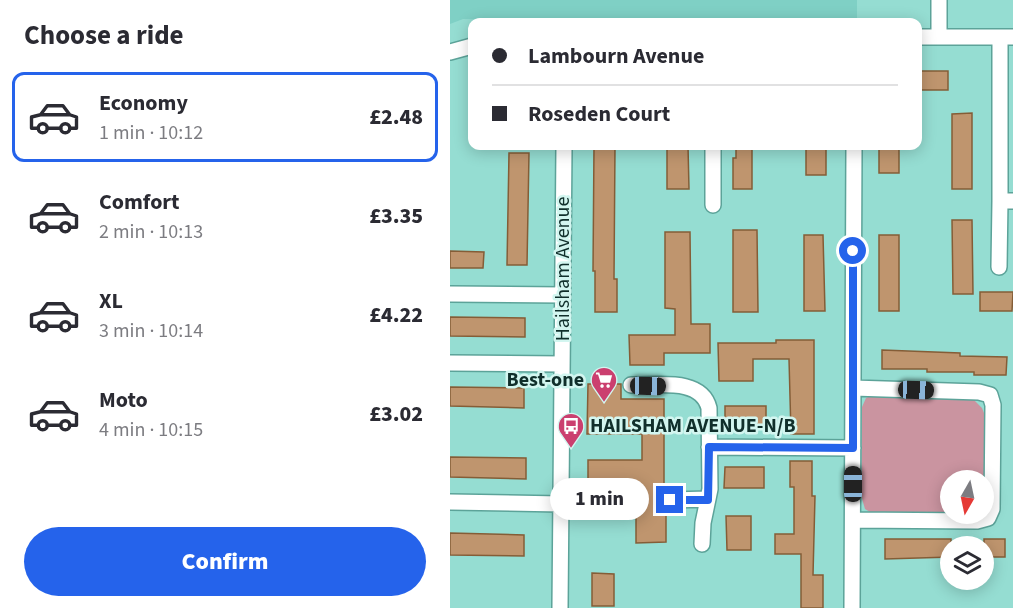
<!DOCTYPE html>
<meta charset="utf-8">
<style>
:root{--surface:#fff;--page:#f2f2f3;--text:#2b2b33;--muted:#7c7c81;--line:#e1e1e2;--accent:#2563eb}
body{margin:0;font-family:"Source Sans 3",sans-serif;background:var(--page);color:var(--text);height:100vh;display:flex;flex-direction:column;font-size:22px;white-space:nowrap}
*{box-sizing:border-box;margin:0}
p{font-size:20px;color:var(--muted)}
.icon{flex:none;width:33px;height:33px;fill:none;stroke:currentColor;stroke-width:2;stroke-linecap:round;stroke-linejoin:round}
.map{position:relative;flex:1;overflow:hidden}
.sheet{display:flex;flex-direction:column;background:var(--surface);width:450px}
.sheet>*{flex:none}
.top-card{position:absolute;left:18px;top:18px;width:454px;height:132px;border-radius:12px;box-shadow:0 3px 15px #0003;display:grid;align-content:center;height:132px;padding:0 24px;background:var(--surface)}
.needle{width:39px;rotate:189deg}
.tools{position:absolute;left:490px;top:470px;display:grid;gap:12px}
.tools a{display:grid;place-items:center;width:54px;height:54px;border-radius:50%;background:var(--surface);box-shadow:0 3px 15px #0003;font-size:30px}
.end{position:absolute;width:27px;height:27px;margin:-14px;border:8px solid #2563eb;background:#fff;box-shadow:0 0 0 3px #fff}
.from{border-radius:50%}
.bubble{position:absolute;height:42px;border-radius:21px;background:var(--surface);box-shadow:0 3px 15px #0003;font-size:20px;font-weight:800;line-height:42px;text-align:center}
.car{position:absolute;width:18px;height:36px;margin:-18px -9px;border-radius:8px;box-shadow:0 0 4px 2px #0007;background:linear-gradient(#222 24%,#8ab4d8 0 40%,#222 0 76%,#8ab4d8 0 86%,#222 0)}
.top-card b{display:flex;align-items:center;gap:21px;height:57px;font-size:22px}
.top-card b+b{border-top:2px solid var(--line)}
.top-card i{width:15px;height:15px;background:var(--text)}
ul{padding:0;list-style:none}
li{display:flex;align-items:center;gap:18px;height:90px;margin:0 12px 9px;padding:0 12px;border:3px solid transparent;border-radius:12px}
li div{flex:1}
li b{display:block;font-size:22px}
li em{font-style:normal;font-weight:800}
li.active{border-color:var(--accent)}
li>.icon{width:54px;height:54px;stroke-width:1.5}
h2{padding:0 24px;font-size:27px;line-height:72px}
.action{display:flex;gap:12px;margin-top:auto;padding:12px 24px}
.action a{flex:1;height:69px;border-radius:36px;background:var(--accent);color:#fff;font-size:24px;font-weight:800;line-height:69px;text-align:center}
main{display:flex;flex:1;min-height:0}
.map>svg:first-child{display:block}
</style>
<main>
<section class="sheet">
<h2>Choose a ride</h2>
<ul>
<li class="active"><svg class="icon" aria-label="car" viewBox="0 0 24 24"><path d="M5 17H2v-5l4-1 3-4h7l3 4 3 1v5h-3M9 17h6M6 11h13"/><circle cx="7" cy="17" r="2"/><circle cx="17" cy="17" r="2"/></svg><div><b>Economy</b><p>1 min · 10:12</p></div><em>£2.48</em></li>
<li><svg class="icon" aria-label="car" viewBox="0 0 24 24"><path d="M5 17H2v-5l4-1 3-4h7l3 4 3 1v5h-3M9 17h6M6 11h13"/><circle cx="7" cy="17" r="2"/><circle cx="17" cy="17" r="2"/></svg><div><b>Comfort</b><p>2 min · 10:13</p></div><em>£3.35</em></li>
<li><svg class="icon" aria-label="car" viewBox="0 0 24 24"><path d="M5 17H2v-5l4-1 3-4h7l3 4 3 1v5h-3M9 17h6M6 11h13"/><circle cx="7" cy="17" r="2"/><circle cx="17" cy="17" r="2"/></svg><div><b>XL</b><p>3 min · 10:14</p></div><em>£4.22</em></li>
<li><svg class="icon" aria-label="car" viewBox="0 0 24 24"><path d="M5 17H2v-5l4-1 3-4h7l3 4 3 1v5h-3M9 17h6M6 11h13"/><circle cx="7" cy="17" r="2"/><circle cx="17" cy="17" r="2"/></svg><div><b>Moto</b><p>4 min · 10:15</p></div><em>£3.02</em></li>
</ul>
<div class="action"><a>Confirm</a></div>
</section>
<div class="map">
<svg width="563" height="608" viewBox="0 0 563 608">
<rect width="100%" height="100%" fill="#95ddd2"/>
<path fill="#7fd0c5" d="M0 0H407V22H208L13 19 0 24Z"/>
<path fill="#ca94a0" d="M426 393 523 399 532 408 536 418V493L534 499V480H501V512H420L415 509 411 495 412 407 416 398Z"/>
<path fill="#bf956e" stroke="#845d37" stroke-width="1.5" d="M468 71H498V90H468Z
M522 113V189H502V114Z
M144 146H165L164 279H167V312H145V271H143Z
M217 146H238L239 189H217Z
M286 146H302V189H283V158H286Z
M356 146H376V175H356Z
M429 146H449V173H429Z
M59 153H79L77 265H57Z
M502 220H522L523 294H503Z
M283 230H307L308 312H283Z
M215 232H240L241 324H260V353H214V365H180L179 335H225V309L215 308Z
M354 235H373L375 311H354Z
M429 235H449V311H429Z
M0 251 34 252 33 268H0Z
M530 292H563L562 311H530Z
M0 317 75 318V337L0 336Z
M326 340H364V434H341L339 359H303V381H269L268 343H326Z
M432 350 510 353V356L557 357 556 375H524V372H477V369H432Z
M138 384H171V399H214V494L211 500 216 508V542L186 543V510H138V460H192V434H137Z
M0 387 74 388V408L0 406Z
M275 406H316V428H275Z
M0 457 76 458V479L0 477Z
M340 461H362V496H365L363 575H373V608H351V554H325V534H344V487H340Z
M275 467H314V488H274Z
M276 516H301V550H277Z
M0 533 74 535V556L0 555Z
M435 539H501V557L435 559Z
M534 539H555V557H534Z
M142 573 164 574V606H142Z"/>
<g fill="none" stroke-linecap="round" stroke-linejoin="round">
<g stroke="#5ca399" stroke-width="18">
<path id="minor" d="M468 37H563
M489 37V0
M550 37V201H563
M0 52 22 46
M263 146V205
M549 267 550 201
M0 294 113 295
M0 363 112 364
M181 385C207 386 251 377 259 408L260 489 258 499 221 500
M259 447 403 448
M0 502 111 504
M403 520 527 521 538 518 542 509 543 405 540 395 529 392 403 388
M252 544 253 523 258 499
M110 608 114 146
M402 608 404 146"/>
</g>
<use href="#minor" stroke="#fff" stroke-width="15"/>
</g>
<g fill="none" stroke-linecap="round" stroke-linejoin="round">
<path stroke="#2563eb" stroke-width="8" d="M220 500H258L259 447 403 448V251"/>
</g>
<defs>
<g id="supermarket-pin" transform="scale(1.35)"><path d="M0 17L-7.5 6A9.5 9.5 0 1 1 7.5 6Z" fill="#cb3f6f" stroke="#d3f6f0"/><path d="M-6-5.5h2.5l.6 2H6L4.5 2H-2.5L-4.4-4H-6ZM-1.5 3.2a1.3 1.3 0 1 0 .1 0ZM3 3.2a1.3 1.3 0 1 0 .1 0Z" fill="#fff"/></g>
<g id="bus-pin" transform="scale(1.35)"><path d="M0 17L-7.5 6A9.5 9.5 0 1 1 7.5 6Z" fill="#cb3f6f" stroke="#d3f6f0"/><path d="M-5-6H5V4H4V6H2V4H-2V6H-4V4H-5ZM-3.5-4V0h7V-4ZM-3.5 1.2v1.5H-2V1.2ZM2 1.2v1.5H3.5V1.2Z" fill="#fff"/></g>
</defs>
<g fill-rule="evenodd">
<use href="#supermarket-pin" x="154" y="380"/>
<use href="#bus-pin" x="121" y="426"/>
</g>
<g text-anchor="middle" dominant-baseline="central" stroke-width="5" stroke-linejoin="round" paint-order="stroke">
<g font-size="20" fill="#102f2b" stroke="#d3f6f0">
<text transform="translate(113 269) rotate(-90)">Hailsham Avenue</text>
</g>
<g font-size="20" font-weight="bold" fill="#102f2b" stroke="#d3f6f0" text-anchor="end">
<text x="134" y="380">Best-one</text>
<text x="140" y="426" text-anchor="start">HAILSHAM AVENUE-N/B</text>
</g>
</g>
</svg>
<div class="tools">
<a><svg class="needle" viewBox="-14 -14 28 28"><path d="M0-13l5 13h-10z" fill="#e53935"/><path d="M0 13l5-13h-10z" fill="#7c7c81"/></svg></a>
<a><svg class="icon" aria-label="layers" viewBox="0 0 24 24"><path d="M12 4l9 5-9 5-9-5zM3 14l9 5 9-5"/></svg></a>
</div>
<i class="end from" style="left:403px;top:251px"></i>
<i class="end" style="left:220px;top:500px"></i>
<div class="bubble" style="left:100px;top:478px;width:99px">1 min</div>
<i class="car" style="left:198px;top:386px;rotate:91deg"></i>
<i class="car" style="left:466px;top:390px;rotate:92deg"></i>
<i class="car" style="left:403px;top:484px;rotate:0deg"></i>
<div class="top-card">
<b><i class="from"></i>Lambourn Avenue</b>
<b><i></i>Roseden Court</b>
</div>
</div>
</main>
